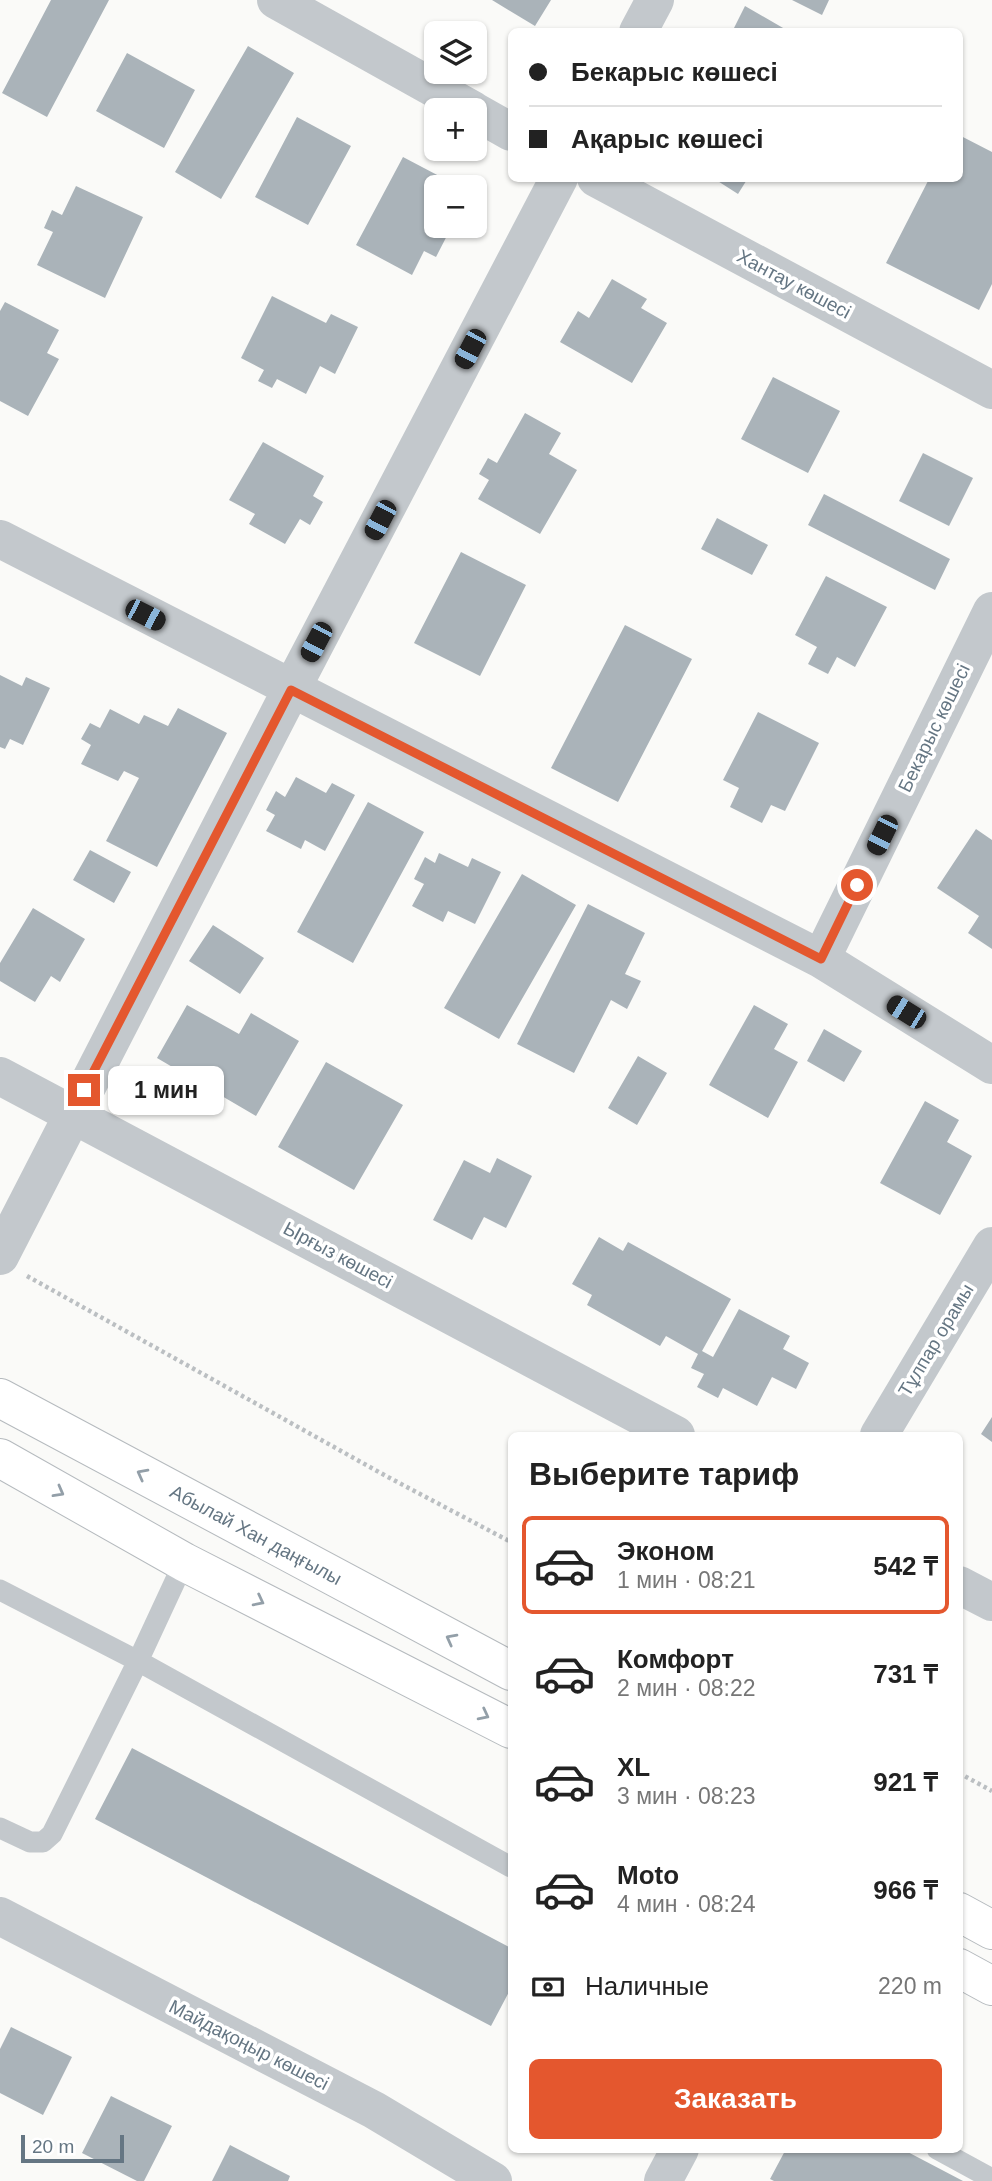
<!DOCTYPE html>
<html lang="ru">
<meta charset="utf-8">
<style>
:root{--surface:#fff;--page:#f6f6f6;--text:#222;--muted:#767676;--line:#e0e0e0;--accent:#e4572e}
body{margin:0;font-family:Helvetica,sans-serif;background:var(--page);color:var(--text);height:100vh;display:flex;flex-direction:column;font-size:26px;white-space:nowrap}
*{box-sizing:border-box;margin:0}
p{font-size:23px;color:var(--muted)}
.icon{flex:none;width:38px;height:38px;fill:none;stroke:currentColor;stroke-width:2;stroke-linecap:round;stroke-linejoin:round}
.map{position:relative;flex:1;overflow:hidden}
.panel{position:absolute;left:508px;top:1432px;width:455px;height:721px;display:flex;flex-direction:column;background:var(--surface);border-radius:10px;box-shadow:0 2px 5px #0004}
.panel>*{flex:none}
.top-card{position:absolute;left:508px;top:28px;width:455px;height:154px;border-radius:10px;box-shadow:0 2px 5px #0004;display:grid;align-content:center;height:154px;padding:0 21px;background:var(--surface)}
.buttons{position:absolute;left:424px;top:21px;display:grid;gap:14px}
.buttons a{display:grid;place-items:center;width:63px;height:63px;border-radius:10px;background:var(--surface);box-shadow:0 2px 5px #0004;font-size:35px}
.scale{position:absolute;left:21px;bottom:18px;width:103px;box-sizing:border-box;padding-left:7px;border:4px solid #657683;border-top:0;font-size:19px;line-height:24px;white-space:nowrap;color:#657683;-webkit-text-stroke:5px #fff;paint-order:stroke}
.end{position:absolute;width:32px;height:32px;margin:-16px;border:9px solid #e4572e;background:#fff;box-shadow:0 0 0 4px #fff}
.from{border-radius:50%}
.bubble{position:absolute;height:49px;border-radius:10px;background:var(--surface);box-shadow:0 2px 5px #0004;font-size:23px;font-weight:700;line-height:49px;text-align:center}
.car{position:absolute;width:21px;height:42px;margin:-21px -10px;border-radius:9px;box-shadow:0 0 5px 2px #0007;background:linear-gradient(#222 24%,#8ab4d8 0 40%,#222 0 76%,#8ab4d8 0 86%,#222 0)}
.top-card b{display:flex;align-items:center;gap:24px;height:66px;font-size:26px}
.top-card b+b{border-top:2px solid var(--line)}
.top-card i{width:18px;height:18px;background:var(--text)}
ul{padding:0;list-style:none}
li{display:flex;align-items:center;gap:21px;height:98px;margin:0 14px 10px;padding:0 7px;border:4px solid transparent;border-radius:10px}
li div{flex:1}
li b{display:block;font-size:26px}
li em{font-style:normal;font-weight:700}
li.current{border-color:var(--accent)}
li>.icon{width:63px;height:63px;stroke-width:1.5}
h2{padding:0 21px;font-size:32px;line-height:84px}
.pay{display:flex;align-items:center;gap:18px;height:77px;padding:0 21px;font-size:26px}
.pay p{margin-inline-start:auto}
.action{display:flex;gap:14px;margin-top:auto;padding:14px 21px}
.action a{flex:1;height:80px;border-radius:10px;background:var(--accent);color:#fff;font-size:28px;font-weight:700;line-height:80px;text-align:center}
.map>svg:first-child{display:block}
</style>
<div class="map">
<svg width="992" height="2181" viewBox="0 0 992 2181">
<rect width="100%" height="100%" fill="#fafaf8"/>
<path fill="#aab3b9" d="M51 0H109L47 117 2 93Z
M492 0H551L535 26Z
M792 0H829L822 15Z
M745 6 790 32H732Z
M248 46 294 73 221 199 175 172Z
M127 53 195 90 164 148 96 111Z
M297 117 351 146 308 225 255 197Z
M959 135 992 152V284L979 310 886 263 928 181 923 178H959Z
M403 157 460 187H436V226H452L436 257 424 251 412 275 356 245Z
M713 178H748L738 194Z
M76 186 143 217 105 298 37 265 53 232 44 228 52 210 62 215Z
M612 279 647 299 641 308 667 323 632 383 560 342 578 311 589 318Z
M272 296 326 323 331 314 358 327 335 374 320 366 306 394 277 379 272 388 258 381 264 370 241 358Z
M5 302 59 330 47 353 59 359 28 416 0 401V311Z
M773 377 840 411 808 473 741 439Z
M525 413 561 433 549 454 577 470 540 534 478 499 489 480 479 474 488 458 497 463Z
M263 442 324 476 313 496 323 502 310 525 300 519 285 544 249 524 255 514 229 500Z
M923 453 973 478 949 526 899 501Z
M824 494 950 559 935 590 808 525Z
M717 518 768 545 752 575 701 549Z
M461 552 526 585 480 676 414 643Z
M826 576 887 607 855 667 837 657 828 674 808 664 817 647 795 635Z
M625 625 692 659 618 802 551 768Z
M0 675 22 686 26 677 50 688 23 745 10 739 5 749 0 747Z
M178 708 227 733 157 867 106 841 139 778 124 771 118 781 81 764 91 745 81 739 90 723 100 728 110 709 139 724 144 715 168 726Z
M758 712 819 743 785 811 771 805 762 823 730 807 739 788 723 780Z
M296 777 326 793 332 783 355 795 325 851 305 840 301 849 266 831 275 815 266 810 276 791 285 797Z
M368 802 424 832 353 963 297 932Z
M976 829 992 840V949L968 933 979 916 937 888Z
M90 850 131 872 114 903 73 880Z
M439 853 468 867 472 858 501 872 475 924 448 911 443 922 412 906 424 884 414 879 425 857 435 863Z
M522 874 576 905 499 1039 444 1008Z
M588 904 645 933 625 974 641 981 627 1009 611 1000 574 1073 517 1044Z
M33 908 85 939 60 982 51 976 35 1002 0 981V963Z
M213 925 264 958 240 994 189 961Z
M187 1005 239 1034 251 1013 299 1041 256 1116 157 1058Z
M754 1005 788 1024 774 1049 798 1062 768 1118 709 1085Z
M824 1029 862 1051 844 1082 807 1061Z
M638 1056 667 1073 637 1125 608 1108Z
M326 1062 403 1105 354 1190 278 1147Z
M925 1101 959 1120 947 1142 972 1156 940 1215 880 1183Z
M497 1158 532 1176 506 1228 484 1217 472 1240 433 1220 464 1160 490 1173Z
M599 1237 623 1251 628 1242 731 1299 702 1351 713 1357 739 1309 790 1336 783 1349 809 1363 796 1389 772 1377 757 1406 723 1388 718 1398 697 1387 704 1374 691 1368 698 1354 666 1336 660 1346 587 1305 592 1295 572 1284Z
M992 1417V1442L981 1434Z
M132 1748 511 1948V1988L491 2026 95 1819Z
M11 2027 72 2057 43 2115 0 2093V2049Z
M111 2096 172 2126 144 2181H137L82 2153Z
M230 2145 290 2176 288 2181H212Z
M786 2149H902L963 2181H774L770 2179Z"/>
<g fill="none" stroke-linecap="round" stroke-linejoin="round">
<g stroke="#b5babe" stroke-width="40">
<path id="primary" d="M0 1398 511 1671
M0 1458 184 1562 511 1729
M959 1912 992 1930
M959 1968 992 1986"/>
</g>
<path stroke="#bbbfc2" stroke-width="4.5" stroke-dasharray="3.5 3.5" stroke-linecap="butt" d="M27 1276 386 1476 511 1542
M959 1773 992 1791"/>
<path stroke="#c3c8cc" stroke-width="21" d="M184 1562 138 1661 511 1867
M0 1590 138 1661 52 1834 43 1842H30L0 1828
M937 2149 992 2179"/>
<path stroke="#c3c8cc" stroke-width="38" d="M276 0 473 110
M638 32 655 0
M474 111 511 132
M596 178 992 390
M0 539 821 959 992 1065
M821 959 992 611
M0 1076 676 1435
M0 1256 291 690 559 178
M879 1435 992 1246
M959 1585 992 1602
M0 1916 374 2110 493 2181
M663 2181 680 2149"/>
<use href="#primary" stroke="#fff" stroke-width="38"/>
</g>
<defs><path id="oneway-chevron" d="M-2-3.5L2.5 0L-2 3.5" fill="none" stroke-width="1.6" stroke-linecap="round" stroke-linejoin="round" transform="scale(1.75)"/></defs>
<g stroke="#939fa8">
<use href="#oneway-chevron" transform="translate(142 1474) rotate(-152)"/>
<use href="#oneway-chevron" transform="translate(59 1492) rotate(29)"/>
<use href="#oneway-chevron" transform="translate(259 1601) rotate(27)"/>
<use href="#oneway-chevron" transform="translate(451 1639) rotate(-152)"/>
<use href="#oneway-chevron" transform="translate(484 1715) rotate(27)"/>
</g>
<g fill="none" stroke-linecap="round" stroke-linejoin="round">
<path stroke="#e4572e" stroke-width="9" d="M84 1090 291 690 821 959 857 885"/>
</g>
<g text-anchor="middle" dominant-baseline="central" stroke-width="7" stroke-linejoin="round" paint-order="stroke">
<g font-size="19" fill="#657683" stroke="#fff">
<text transform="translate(794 284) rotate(28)">Хантау көшесі</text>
<text transform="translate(934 728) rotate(-64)">Бекарыс көшесі</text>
<text transform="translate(338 1255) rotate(28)">Ырғыз көшесі</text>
<text transform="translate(936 1340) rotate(-59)">Тұлпар орамы</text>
<text transform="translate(256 1535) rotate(28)">Абылай Хан даңғылы</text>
<text transform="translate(249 2045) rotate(27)">Майдақоңыр көшесі</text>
</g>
</g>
</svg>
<div class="buttons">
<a><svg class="icon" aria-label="layers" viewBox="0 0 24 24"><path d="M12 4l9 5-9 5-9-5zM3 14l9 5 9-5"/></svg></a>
<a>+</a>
<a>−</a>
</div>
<div class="scale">20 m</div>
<i class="end from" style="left:857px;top:885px"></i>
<i class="end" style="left:84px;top:1090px"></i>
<div class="bubble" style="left:108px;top:1066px;width:116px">1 мин</div>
<i class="car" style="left:470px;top:349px;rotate:208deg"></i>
<i class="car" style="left:380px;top:520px;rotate:208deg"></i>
<i class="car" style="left:145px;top:615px;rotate:117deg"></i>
<i class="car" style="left:316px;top:642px;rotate:208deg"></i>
<i class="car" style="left:882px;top:835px;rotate:206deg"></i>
<i class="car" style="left:906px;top:1012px;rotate:302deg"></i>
<div class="top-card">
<b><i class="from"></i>Бекарыс көшесі</b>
<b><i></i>Ақарыс көшесі</b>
</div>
<section class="panel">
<h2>Выберите тариф</h2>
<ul>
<li class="current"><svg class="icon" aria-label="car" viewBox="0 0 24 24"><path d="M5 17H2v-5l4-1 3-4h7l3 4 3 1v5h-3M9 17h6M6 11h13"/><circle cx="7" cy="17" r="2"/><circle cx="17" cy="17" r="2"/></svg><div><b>Эконом</b><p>1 мин · 08:21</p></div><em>542 ₸</em></li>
<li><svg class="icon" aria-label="car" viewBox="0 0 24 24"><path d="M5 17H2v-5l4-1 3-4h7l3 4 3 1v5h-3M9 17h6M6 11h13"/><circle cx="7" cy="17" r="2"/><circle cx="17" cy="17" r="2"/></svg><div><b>Комфорт</b><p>2 мин · 08:22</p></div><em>731 ₸</em></li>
<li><svg class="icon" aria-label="car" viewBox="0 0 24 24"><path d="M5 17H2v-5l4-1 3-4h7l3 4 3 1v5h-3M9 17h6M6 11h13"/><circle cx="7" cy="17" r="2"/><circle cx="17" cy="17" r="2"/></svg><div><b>XL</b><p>3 мин · 08:23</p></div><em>921 ₸</em></li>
<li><svg class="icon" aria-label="car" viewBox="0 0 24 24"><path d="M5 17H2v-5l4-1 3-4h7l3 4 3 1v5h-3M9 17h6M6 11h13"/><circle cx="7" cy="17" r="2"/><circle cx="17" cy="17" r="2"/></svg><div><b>Moto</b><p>4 мин · 08:24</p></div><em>966 ₸</em></li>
</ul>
<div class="pay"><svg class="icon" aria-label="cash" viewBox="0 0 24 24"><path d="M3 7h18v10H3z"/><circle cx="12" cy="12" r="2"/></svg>Наличные<p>220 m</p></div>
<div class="action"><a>Заказать</a></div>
</section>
</div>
